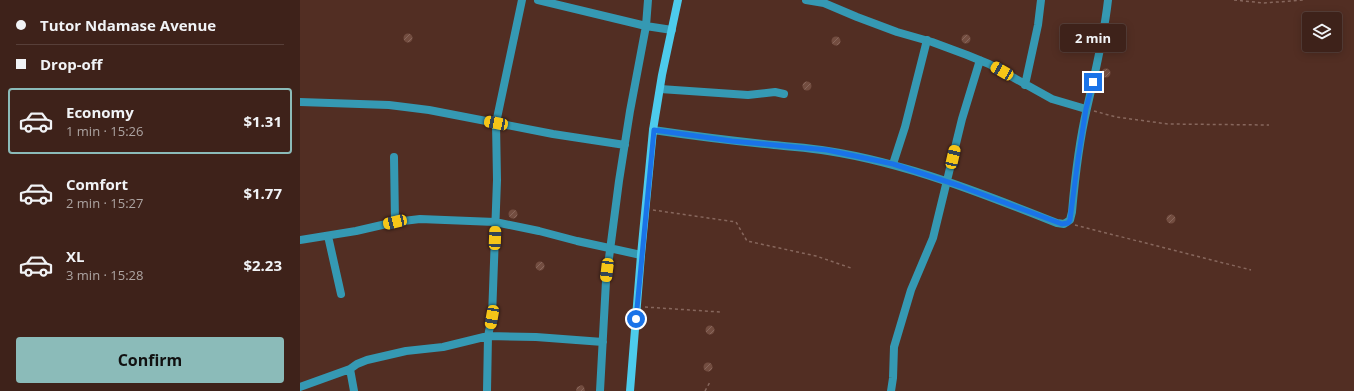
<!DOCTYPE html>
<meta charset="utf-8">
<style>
:root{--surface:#3e221a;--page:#452a23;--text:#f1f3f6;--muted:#ada4a2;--line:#573f39;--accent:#8bbbb9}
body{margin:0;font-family:"Open Sans",sans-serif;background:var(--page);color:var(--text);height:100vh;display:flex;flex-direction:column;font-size:15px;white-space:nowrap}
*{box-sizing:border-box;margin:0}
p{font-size:13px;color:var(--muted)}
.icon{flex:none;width:22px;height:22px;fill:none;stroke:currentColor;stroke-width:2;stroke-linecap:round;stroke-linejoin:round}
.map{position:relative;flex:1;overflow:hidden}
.panel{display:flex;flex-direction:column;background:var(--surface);width:300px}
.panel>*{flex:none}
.banner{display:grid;align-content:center;height:88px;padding:0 16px;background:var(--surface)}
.tools{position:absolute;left:1002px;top:12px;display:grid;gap:8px}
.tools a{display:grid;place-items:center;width:40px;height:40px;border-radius:4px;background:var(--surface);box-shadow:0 2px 10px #0003,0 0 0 1px var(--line);font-size:20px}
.end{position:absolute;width:18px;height:18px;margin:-9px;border:5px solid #1a73e8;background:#fff;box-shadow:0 0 0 2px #fff}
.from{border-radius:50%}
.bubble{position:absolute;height:28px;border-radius:4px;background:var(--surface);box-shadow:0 2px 10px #0003,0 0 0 1px var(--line);font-size:13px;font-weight:700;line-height:28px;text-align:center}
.car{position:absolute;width:12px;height:24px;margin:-12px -6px;border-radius:5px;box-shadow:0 0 3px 1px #0007;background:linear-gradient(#f5c518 24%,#345 0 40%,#f5c518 0 76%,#345 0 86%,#f5c518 0)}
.banner b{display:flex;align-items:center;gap:14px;height:38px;font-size:15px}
.banner b+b{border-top:1px solid var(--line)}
.banner i{width:10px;height:10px;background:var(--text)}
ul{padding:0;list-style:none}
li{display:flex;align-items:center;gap:12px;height:66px;margin:0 8px 6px;padding:0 8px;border:2px solid transparent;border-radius:4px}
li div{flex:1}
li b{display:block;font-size:15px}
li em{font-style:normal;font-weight:700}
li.on{border-color:var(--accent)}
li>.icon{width:36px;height:36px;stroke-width:1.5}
.primary-button{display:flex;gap:8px;margin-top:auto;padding:8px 16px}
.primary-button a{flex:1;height:46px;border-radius:4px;background:var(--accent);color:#111;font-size:16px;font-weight:700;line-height:46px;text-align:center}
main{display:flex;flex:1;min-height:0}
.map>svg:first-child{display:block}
</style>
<main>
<section class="panel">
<div class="banner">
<b><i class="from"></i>Tutor Ndamase Avenue</b>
<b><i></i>Drop-off</b>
</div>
<ul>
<li class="on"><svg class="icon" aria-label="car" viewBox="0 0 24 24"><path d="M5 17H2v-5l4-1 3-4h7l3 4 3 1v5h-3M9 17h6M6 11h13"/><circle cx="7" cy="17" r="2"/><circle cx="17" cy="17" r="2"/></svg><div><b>Economy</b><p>1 min · 15:26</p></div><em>$1.31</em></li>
<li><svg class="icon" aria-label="car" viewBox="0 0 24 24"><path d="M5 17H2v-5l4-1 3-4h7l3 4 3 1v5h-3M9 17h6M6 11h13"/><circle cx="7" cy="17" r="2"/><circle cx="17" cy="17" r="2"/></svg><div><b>Comfort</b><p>2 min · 15:27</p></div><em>$1.77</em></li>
<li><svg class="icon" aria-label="car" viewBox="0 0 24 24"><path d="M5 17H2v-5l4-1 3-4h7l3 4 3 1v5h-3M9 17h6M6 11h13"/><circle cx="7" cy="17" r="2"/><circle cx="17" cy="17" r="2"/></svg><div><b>XL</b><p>3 min · 15:28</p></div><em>$2.23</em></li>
</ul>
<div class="primary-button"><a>Confirm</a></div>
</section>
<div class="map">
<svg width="1054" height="391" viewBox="0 0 1054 391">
<defs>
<pattern id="building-hatch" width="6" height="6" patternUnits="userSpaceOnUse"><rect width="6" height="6" fill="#734d40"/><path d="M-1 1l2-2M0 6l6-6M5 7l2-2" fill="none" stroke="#88665b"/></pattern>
</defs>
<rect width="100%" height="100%" fill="#522e23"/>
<path fill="url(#building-hatch)" d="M103.5 38a4.5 4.5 0 1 1 9 0a4.5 4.5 0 1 1-9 0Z
M661.5 39a4.5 4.5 0 1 1 9 0a4.5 4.5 0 1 1-9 0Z
M531.5 41a4.5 4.5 0 1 1 9 0a4.5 4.5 0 1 1-9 0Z
M801.5 73a4.5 4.5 0 1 1 9 0a4.5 4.5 0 1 1-9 0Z
M502.5 86a4.5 4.5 0 1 1 9 0a4.5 4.5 0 1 1-9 0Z
M208.5 214a4.5 4.5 0 1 1 9 0a4.5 4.5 0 1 1-9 0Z
M866.5 219a4.5 4.5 0 1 1 9 0a4.5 4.5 0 1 1-9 0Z
M235.5 266a4.5 4.5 0 1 1 9 0a4.5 4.5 0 1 1-9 0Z
M405.5 330a4.5 4.5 0 1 1 9 0a4.5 4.5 0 1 1-9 0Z
M403.5 367a4.5 4.5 0 1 1 9 0a4.5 4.5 0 1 1-9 0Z
M282 385 284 387 285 391H276L277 387Z"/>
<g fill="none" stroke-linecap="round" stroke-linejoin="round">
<path stroke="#87675d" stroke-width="1.5" stroke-dasharray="3 3" stroke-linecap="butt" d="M934 0 964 3 1004 0
M794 111 816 117 868 124 969 125
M353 210 436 222 447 241 516 256 551 268
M775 225 951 270
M345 307 420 312
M405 391 410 382"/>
<path stroke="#3599b3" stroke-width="8" d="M238 0 346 26 372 30
M506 0 524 3 557 17 597 32 632 42 667 55 689 64 752 99 786 109
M725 85 738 25 741 0
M360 89 448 95 475 92 484 94
M0 102 89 105 129 110 253 134 325 145
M353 130C394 136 434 141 474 145 492 147 511 148 528 151 606 163 684 194 757 223L764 224 770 220 772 212C775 177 779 142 787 108 795 73 804 37 808 0
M94 157 95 222
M593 164 605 127 627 40
M28 236 41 294
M0 240 56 231 95 222 120 219 195 222 239 231 277 241 341 255
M50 369 54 391
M0 387 50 369 57 364 67 360 106 351 143 347 188 336 236 337 303 342
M187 391 188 336 192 317 197 180 196 123 222 0
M300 391 306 281 319 181 330 111 346 26 348 0
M591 391 593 378 594 347 611 290 633 238 662 119 680 60"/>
<path stroke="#4dcbec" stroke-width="8" d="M330 391 341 255 353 130 362 75 378 0"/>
</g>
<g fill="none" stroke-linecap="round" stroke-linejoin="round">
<path stroke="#1a73e8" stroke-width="5" d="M336 319 354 130 432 141 527 150 593 164 660 186 762 224 768 223 770 220 778 159 786 109 793 82"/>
</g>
</svg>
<div class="tools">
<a><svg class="icon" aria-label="layers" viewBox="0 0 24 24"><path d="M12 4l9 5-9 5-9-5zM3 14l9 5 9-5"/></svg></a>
</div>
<i class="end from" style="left:336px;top:319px"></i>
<i class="end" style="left:793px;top:82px"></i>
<div class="bubble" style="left:760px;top:24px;width:66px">2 min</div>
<i class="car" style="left:702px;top:71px;rotate:300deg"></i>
<i class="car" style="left:196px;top:123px;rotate:281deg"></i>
<i class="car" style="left:653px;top:157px;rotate:13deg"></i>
<i class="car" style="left:95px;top:222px;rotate:257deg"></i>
<i class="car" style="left:195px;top:238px;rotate:2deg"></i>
<i class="car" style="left:307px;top:270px;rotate:187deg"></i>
<i class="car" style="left:192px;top:317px;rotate:190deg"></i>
</div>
</main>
